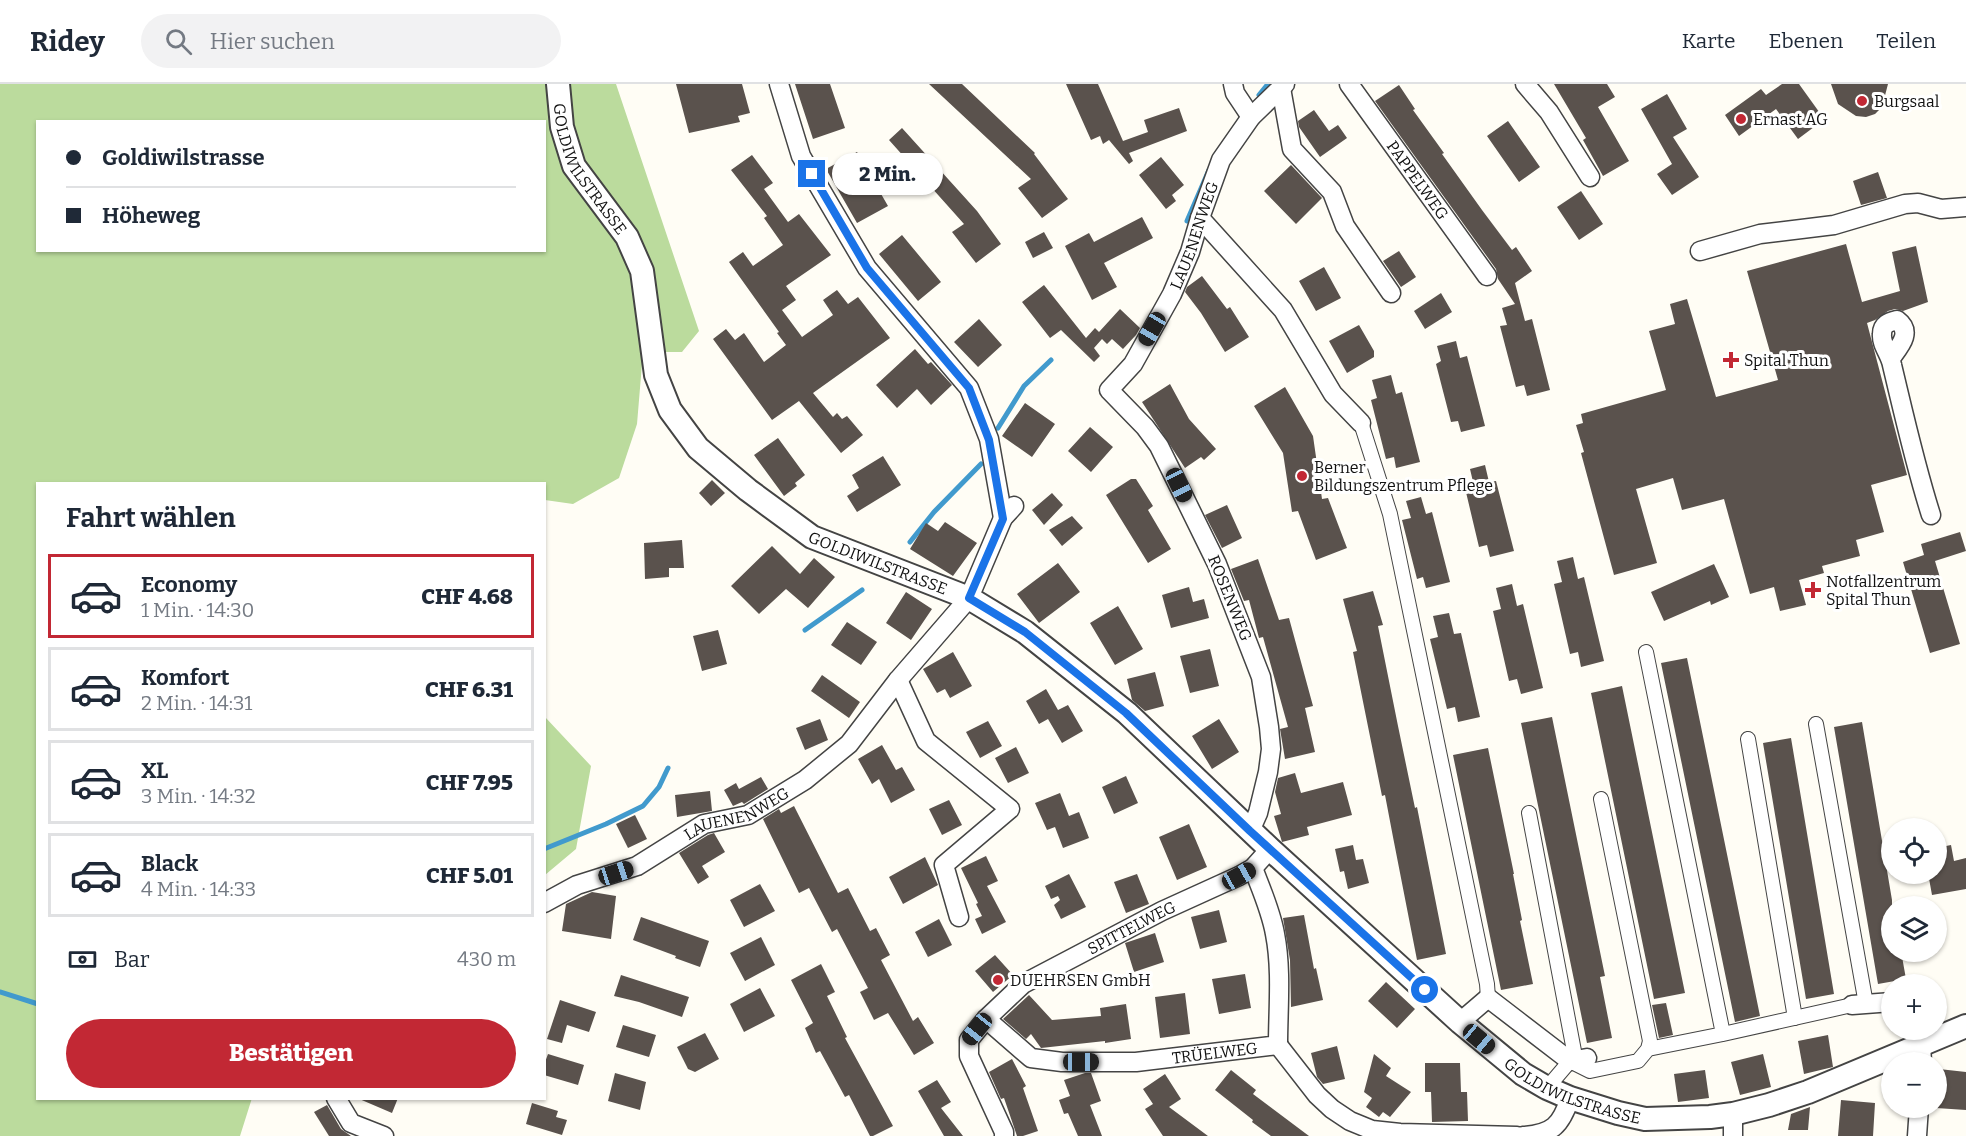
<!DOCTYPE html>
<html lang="de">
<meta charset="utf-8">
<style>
:root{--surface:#fff;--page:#f2f2f3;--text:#1f2937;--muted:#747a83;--line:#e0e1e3;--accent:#c22834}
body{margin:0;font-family:Bitter,serif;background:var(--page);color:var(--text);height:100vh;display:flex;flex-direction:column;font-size:22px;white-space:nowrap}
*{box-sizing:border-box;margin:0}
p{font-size:20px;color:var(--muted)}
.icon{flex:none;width:33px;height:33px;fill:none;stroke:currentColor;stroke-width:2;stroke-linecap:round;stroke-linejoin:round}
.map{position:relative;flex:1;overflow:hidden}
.side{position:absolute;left:36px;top:398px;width:510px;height:618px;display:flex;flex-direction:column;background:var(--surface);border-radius:0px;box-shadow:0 2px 4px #0004}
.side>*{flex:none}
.guide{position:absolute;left:36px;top:36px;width:510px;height:132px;border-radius:0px;box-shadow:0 2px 4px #0004;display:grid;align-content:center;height:132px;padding:0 30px;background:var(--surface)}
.buttons{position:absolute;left:1881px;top:734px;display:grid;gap:12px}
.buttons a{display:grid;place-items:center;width:66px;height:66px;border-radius:50%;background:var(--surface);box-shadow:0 2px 4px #0004;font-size:30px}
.end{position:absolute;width:27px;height:27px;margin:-14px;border:8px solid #1a73e8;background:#fff;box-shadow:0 0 0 3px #fff}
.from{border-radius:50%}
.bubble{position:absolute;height:42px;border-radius:21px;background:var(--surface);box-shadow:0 2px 4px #0004;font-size:20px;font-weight:800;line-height:42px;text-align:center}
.car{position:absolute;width:18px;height:36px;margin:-18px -9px;border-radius:8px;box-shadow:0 0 4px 2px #0007;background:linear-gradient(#222 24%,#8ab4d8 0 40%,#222 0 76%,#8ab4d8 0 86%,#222 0)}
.guide b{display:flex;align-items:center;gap:21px;height:57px;font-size:22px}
.guide b+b{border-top:2px solid var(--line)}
.guide i{width:15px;height:15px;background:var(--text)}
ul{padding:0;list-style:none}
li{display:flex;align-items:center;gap:18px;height:84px;margin:0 12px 9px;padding:0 18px;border:3px solid var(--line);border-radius:0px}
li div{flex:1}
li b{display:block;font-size:22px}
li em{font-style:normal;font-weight:800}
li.current{border-color:var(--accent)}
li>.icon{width:54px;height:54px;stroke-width:1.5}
h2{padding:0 30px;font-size:27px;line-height:72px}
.pay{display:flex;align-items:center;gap:15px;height:66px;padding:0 30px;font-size:22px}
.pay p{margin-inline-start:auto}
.primary-button{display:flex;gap:12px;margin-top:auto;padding:12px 30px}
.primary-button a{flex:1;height:69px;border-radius:36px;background:var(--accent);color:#fff;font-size:24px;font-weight:800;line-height:69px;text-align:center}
header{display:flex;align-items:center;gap:36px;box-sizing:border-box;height:84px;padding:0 30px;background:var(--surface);border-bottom:2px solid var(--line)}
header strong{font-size:28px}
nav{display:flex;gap:33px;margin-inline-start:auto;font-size:21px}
.search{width:420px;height:54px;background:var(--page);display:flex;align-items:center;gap:15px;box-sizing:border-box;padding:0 21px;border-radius:33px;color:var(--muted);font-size:22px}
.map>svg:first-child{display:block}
</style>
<header>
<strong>Ridey</strong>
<div class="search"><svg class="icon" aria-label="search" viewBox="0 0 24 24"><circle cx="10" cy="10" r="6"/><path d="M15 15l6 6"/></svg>Hier suchen</div>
<nav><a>Karte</a><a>Ebenen</a><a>Teilen</a></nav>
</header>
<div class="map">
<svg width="1966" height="1052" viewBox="0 0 1966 1052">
<rect width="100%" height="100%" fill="#fffdf5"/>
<path fill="#bbdb9d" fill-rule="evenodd" d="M0 0H616L699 247 682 268H643L637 340 619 394 573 420 545 416 544 399H38V1014H252L240 1052H0ZM38 38H544V166H38Z
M545 633 591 682 576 765 545 791Z"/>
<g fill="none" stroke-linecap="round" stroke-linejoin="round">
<path stroke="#419acd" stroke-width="5" d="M1259 11 1268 0
M1187 137 1209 86
M998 344 1024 302 1051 276
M910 458 934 428 981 380
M805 546 862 506
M544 765 606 740 643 722 659 703 668 684
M0 908 38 920"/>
</g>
<path fill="#5a524d" d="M676 0H742L750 29 738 32 740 38 689 49Z
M795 0H830L845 44 813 55Z
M929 0H962L1035 69 1034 70 1068 115 1042 134 1018 104 1031 95Z
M1066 0H1098L1123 57 1148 48 1144 36 1179 24 1187 47 1129 69 1133 77 1129 80 1109 56 1103 60 1100 52 1091 56Z
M1554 0H1607L1615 13 1598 23 1629 77 1603 92 1583 56 1586 54Z
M1782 0H1799L1822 32V37L1798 55 1776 25 1739 52 1725 31 1761 5 1766 11Z
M1831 0H1888L1882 23 1875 30 1866 33 1856 32 1838 20Z
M1399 1 1415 25 1413 26 1444 69 1442 70 1482 126 1512 166 1516 163 1532 187 1515 199 1525 237 1532 235 1550 306 1527 312 1524 301 1516 303 1500 242 1507 241 1502 224 1515 220 1498 195 1496 185 1375 17Z
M1667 10 1687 45 1673 53 1699 93 1672 111 1657 90 1672 80 1641 25Z
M1314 26 1329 47 1338 41 1347 54 1320 73 1299 43 1298 37Z
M1508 37 1540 83 1519 98 1487 52Z
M902 44 977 127 1001 160 976 179 952 148 964 140 889 56Z
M857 68 888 122 857 139 826 85Z
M752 71 773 99 764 105 788 138 799 130 831 171 786 202 796 216 782 226 802 253 833 231 823 216 837 206 848 220 858 213 890 254 813 309 833 333 837 329 842 335 847 332 863 351 841 369 799 317 772 336 713 255 726 245 735 256 744 249 764 278 786 261 777 249 779 248 729 178 743 168 753 182 783 161 764 134 767 132 731 86Z
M1161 73 1184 101 1172 111 1176 117 1166 125 1139 91Z
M1291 81 1322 114 1296 140 1264 107Z
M1878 88 1887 114 1861 121 1853 97Z
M1581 107 1603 140 1579 156 1557 123Z
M1142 133 1153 154 1104 179 1117 203 1092 216 1065 162 1089 149 1094 158Z
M1044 148 1053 164 1033 174 1025 158Z
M902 151 941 198 918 217 879 170Z
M1846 160 1862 218 1900 207 1892 168 1916 162 1928 218 1903 227 1895 225 1888 227 1875 236 1867 239 1907 391 1871 401 1884 448 1856 456 1860 472 1822 482 1824 489 1799 496 1806 521 1780 527 1774 503 1750 510 1724 415 1682 426 1673 394 1636 405 1657 479 1614 491 1581 369 1584 368 1576 341 1583 339 1581 330 1666 306 1649 247 1675 240 1670 220 1687 215 1716 313 1778 296 1747 187Z
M1399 167 1416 193 1401 203 1383 177Z
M1324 183 1341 214 1316 227 1299 197Z
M1202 192 1227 225 1230 223 1249 253 1225 268 1201 229 1185 208 1187 203Z
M1044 201 1086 254 1095 244 1099 248 1120 225 1140 244 1136 251 1123 265 1112 255 1107 260 1102 255 1094 264 1100 272 1094 278 1061 246 1050 254 1022 218Z
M1441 209 1452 228 1425 245 1414 227Z
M979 235 1002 261 978 283 954 258Z
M1359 241 1374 267V273L1347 289 1329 257Z
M1456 257 1460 274 1467 272 1485 342 1461 348 1458 337 1451 338 1436 280 1441 277 1437 262Z
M915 265 928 280 931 278 952 301 931 321 917 305 897 324 876 301Z
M1391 291 1396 310 1402 308 1420 378 1396 384 1394 373 1386 375 1371 316 1377 314 1372 296Z
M1170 300 1189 335 1216 365 1204 376 1201 373 1185 384 1142 318Z
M1285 303 1313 352 1322 415 1328 414 1347 464 1316 476 1298 427 1292 428 1283 369 1254 322Z
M1025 319 1055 340 1032 373 1002 352Z
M1090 343 1113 363 1091 388 1068 367Z
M778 354 805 391 795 399 797 402 784 412 754 371Z
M883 372 901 401 857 428 847 412 859 404 852 391Z
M1485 381 1489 398 1496 397 1514 467 1490 473 1487 461 1479 463 1465 404 1474 402 1470 385Z
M1131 395H1136L1153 422 1148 426 1171 465 1148 479 1106 411Z
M712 396 725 409 711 422 699 409Z
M1052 409 1063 421 1044 441 1032 426Z
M1421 413 1426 430 1432 428 1450 498 1426 504 1423 493 1417 495 1402 436 1411 434 1406 417Z
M1227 421 1242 454 1222 464 1205 431Z
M1072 432 1083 444 1062 462 1049 446Z
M945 438 977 459 953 492 910 465 926 439 938 447Z
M1960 448 1966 467 1935 477 1960 560 1930 569 1903 478 1924 471 1921 460Z
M682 456 684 484H669V493L645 495 644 459Z
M772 462 800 490 814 474 835 493 808 524 786 505 759 530 731 502Z
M1573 473 1578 495 1584 493 1604 577 1581 583 1578 568 1570 570 1554 500 1562 498 1557 477Z
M1258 475 1279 536 1289 534 1313 622 1305 624 1315 668 1285 675 1280 645 1288 643 1263 553 1259 554 1249 516 1244 517 1231 485Z
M1058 479 1080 508 1039 539 1017 510Z
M1714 480 1729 513 1711 521 1710 517 1664 537 1651 508Z
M1512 500 1517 522 1523 520 1543 604 1521 610 1517 595 1509 597 1493 527 1501 525 1496 504Z
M1189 503 1193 518 1204 515 1209 534 1171 544 1162 511Z
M1373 507 1383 541 1378 542 1398 642 1415 724 1417 723 1446 870 1417 876 1393 753 1385 711 1382 712 1353 568 1357 567 1343 515Z
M906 508 932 525 911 556 886 539Z
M1118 522 1143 565 1115 581 1090 539Z
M1449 529 1454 550 1461 549 1480 633 1458 638 1455 623 1447 625 1430 555 1438 553 1433 532Z
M847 538 877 558 861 581 831 561Z
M718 546 727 580 702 587 693 552Z
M1210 565 1219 602 1190 609 1180 572Z
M953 568 972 602 950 614 945 605 937 609 923 585Z
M1687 574 1760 932 1735 938 1661 579Z
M1155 588 1164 622 1145 627 1132 616 1127 595Z
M822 591 860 618 849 634 811 607Z
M1622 602 1685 909 1654 915 1591 609Z
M1046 605 1058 626 1068 621 1083 647 1062 659 1048 635 1039 640 1026 617Z
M1552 633 1605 892 1600 893 1612 954 1587 959 1521 639Z
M820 635 828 656 805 666 796 644Z
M1219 635 1239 668 1212 685 1192 652Z
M988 637 1002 662 980 674 966 648Z
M1862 638 1892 816V867H1901L1906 895 1878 900 1834 643Z
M1791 654 1834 910 1806 915 1763 659Z
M882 661 896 686 902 683 915 706 891 719 879 695 872 700 858 675Z
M1016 663 1029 689 1008 699 995 674Z
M1488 664 1514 790H1513L1522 836 1520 837 1533 900 1501 906 1453 671Z
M1295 689 1301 709 1343 698 1352 731 1307 743 1309 751 1282 758 1274 732 1281 730 1275 708 1278 694Z
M1126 692 1138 719 1114 730 1102 703Z
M761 693 768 705 744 720 742 718 733 722 724 706 736 699 739 705Z
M710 707 712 727 677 733 675 711Z
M1060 709 1069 732 1079 728 1089 754 1063 764 1055 743 1047 746 1035 719Z
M949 716 962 741 942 751 929 725Z
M794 722 838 809 848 804 870 847 876 844 890 871 881 876 913 937 918 933 934 959 914 971 888 929 874 936 860 908 868 904 837 845 832 848 809 804 799 809 763 735 779 725 781 729Z
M635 731 647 755 628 764 616 740Z
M1189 740 1207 783 1177 796 1159 753Z
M714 749 725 768 702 782 709 793 698 800 679 769 708 751Z
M1353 761 1356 776 1363 775 1369 799 1348 805 1344 787 1340 788 1335 765Z
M1951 761 1954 777 1966 774V805L1932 811 1928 789H1936V764Z
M986 772 998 797 987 802 1006 838 982 850 975 835 982 832 976 820 978 819 961 784Z
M925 773 938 801 903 820 889 793Z
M1069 790 1086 823 1061 835 1054 821 1060 816 1058 812 1051 815 1045 802Z
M1137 790 1149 820 1126 829 1114 798Z
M760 800 775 827 744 843 730 816Z
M592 808 616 812 611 855 562 847 566 820Z
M1219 826 1227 858 1200 865 1191 833Z
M1304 831 1314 885 1316 884 1323 916 1291 923 1290 876 1283 834Z
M641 833 709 857 700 883 675 874 676 872 633 856Z
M939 835 952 861 928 873 915 848Z
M1155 849 1164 878 1134 888 1125 859Z
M761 853 775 881 745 897 730 869Z
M995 871 1013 891 993 908 975 887Z
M821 880 835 908 827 912 847 953 845 954 893 1042 873 1052H870L849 1011 845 1013 820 967 816 969 805 944 813 939 791 896Z
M1245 890 1251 924 1219 930 1212 895Z
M621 891 689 913 682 933 639 918 614 912Z
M1386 898 1415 925 1397 944 1368 917Z
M760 904 775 932 744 948 730 920Z
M1185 909 1190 950 1160 954 1155 913Z
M1029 911 1052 936 1101 932 1100 924 1126 920 1131 955 1105 959V957L1041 964 1031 950 1026 955 1003 935Z
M560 916 596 928 589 948 567 941 562 959 547 955Z
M1666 919 1673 951 1659 954 1652 921Z
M623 941 656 951 649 973 616 963Z
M705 949 719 975 695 988 688 985 677 963Z
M1828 951 1833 983 1804 990 1798 957Z
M1337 962 1345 995 1323 1000 1317 993 1311 969Z
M548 970 584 981 578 1001 544 991V981Z
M1374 970 1391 984 1386 992 1411 1008 1390 1033 1383 1028 1379 1033 1366 1023 1372 1014 1364 1008Z
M1763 970 1771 1003 1740 1011 1731 978Z
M1012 975 1026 1002 1023 1004 1038 1047 1023 1052H1017L1004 1014 1001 1015 989 988Z
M1425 979H1460L1461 1008H1467L1468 1037 1432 1038 1431 1008H1425Z
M1939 985 1966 988V1026L1936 1024Z
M1231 986 1256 1006 1253 1010 1309 1052H1271L1252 1038 1253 1036 1215 1006Z
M1705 986 1709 1014 1678 1018 1674 990Z
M615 989 646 998 640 1026 608 1017Z
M1085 989H1091L1101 1017 1090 1021 1102 1052H1078L1068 1029 1064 1030 1059 1016 1070 1012 1064 996Z
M1165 990 1181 1015 1169 1023 1208 1052H1163L1145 1025 1153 1020 1143 1005Z
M937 996 951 1018 941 1024 963 1052H944L918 1007Z
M357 1014H398L392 1029Z
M1841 1016 1875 1019 1873 1052H1838Z
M532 1019 558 1027 556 1033 567 1036 562 1051 526 1040Z
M327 1021 341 1045 351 1052H329L314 1028Z
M1810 1023 1808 1046H1788L1791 1030Z"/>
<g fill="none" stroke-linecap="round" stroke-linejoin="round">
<g stroke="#444" stroke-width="16">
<path id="pedestrian" d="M1361 339 1390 430 1487 900 1488 914
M1816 640 1866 920
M1748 655 1795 934
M1601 715 1650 957 1648 965
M1529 729 1574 967 1570 977
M1723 950 1852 921
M1547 1004 1570 977 1590 987 1638 977 1648 965 1723 950 1646 568"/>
</g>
<g stroke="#444" stroke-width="21">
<g id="minor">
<path d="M779 0 801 72 867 184 969 304 989 355 1003 434"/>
<path d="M1233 0 1235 9 1251 33"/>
<path id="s1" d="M1349 0 1487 192"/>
<path d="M1525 0 1549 28 1590 93"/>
<path d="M1281 4 1292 65 1332 108 1345 142 1391 209"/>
<path d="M1200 134 1283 226 1333 310 1361 339"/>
<path d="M1700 167 1760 150 1834 141 1905 120 1918 119 1941 125 1966 123"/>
<path d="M1891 274C1900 262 1913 248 1897 236 1889 238 1882 240 1882 250 1881 261 1890 270 1892 281 1904 331 1915 381 1931 431"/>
<path d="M898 596 926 657 1010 725 944 781 959 833"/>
<path id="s2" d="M1250 747 1258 729 1268 688 1271 665 1269 643 1261 593 1217 480 1159 362 1145 343 1109 306 1133 280 1172 210 1190 168 1200 134 1221 76 1251 33 1285 0"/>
<path id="s3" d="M544 819 577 801 637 782 704 740 748 731 805 696 849 660 898 596 969 514 1003 434 1014 422"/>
<path d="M1852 921 1892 918"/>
<path id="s4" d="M986 935 1031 974 1062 978H1136L1278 961C1278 925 1282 886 1275 850 1271 827 1261 805 1253 784"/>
<path d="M1460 938 1488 914 1570 977 1587 974"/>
<path d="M1278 961 1317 1011 1332 1025 1350 1037 1372 1046 1400 1049 1517 1052"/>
<path d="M1922 978 1921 961 1923 945"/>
<path d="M336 1014 351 1039 384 1052"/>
<path id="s5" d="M1004 1052V1048L969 972V956L986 935 1023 900 1162 827 1239 792 1253 784 1270 765"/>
<path d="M1523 1052C1553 1050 1561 1041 1570 1014"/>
<path d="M1733 1052V1030"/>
<path d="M1917 1052 1919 1023"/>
</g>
</g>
<g stroke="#444" stroke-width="26">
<g id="tertiary">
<path id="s6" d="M558 0 562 43 574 82 627 153 642 187 656 291 670 326 698 364 748 406 812 453 969 514 1025 548 1127 629 1270 765 1460 938 1523 990 1547 1004 1570 1014 1618 1029 1645 1035 1710 1033 1733 1030 1769 1021 1808 1008 1966 942"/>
</g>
</g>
<use href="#pedestrian" stroke="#fff" stroke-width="14"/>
<use href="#minor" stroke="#fff" stroke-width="18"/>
<use href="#tertiary" stroke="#fff" stroke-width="22"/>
</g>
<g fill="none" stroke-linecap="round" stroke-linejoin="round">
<path stroke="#1a73e8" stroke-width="8" d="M812 90 867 184 969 304 989 356 1003 435 969 514 1025 548 1126 629 1250 747 1425 906"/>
</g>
<g fill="#c22834" stroke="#fff" stroke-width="2">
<circle cx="1862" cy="17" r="6"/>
<circle cx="1741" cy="35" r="6"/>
<path d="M1728 267h6v6h6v6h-6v6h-6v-6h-6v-6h6z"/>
<circle cx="1302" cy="392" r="6"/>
<path d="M1810 497h6v6h6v6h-6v6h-6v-6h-6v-6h6z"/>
<circle cx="998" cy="896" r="6"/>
</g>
<g text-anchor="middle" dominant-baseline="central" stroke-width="6" stroke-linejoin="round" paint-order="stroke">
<g font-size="16" fill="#111" stroke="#fff" text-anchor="start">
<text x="1874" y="17">Burgsaal</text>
<text x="1753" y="35">Ernast AG</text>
<text x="1744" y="276">Spital Thun</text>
<text x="1314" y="383">Berner<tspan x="1314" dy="18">Bildungszentrum Pflege</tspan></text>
<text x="1826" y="497">Notfallzentrum<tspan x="1826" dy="18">Spital Thun</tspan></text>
<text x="1010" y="896">DUEHRSEN GmbH</text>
</g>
<g font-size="16" fill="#111" stroke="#fff">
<text stroke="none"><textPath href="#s6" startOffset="93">GOLDIWILSTRASSE</textPath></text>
<text stroke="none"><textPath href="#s1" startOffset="118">PAPPELWEG</textPath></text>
<text stroke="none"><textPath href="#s2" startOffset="664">LAUENENWEG</textPath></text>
<text stroke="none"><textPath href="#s6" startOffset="615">GOLDIWILSTRASSE</textPath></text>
<text transform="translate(1230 514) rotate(68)">ROSENWEG</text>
<text stroke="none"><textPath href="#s3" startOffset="214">LAUENENWEG</textPath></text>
<text stroke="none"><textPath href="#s5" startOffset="304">SPITTELWEG</textPath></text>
<text stroke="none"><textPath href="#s4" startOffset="244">TRÜELWEG</textPath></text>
<text stroke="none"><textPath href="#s6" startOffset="1497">GOLDIWILSTRASSE</textPath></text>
</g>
</g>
</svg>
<div class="buttons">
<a><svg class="icon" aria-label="locate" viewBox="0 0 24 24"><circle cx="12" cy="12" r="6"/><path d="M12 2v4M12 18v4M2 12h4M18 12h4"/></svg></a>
<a><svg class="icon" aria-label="layers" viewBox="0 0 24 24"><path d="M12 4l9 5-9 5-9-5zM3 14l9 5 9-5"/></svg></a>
<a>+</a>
<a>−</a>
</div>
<i class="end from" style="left:1425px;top:906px"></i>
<i class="end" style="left:812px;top:90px"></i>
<div class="bubble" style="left:832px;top:69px;width:111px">2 Min.</div>
<i class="car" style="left:1152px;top:245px;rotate:210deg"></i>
<i class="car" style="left:1179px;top:401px;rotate:154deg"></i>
<i class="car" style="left:616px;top:789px;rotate:72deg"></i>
<i class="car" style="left:1239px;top:792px;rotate:61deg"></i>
<i class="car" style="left:977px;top:945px;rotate:219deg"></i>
<i class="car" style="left:1479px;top:955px;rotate:130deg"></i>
<i class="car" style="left:1081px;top:978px;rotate:90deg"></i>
<div class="guide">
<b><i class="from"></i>Goldiwilstrasse</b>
<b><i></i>Höheweg</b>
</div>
<section class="side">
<h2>Fahrt wählen</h2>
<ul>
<li class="current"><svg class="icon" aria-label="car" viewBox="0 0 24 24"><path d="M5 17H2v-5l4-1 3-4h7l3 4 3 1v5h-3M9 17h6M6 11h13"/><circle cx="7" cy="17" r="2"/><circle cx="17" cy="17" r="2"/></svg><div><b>Economy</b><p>1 Min. · 14:30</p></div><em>CHF 4.68</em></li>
<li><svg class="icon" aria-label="car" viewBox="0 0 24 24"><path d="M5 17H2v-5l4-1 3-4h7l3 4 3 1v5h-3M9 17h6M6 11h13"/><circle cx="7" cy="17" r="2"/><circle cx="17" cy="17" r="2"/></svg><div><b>Komfort</b><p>2 Min. · 14:31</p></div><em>CHF 6.31</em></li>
<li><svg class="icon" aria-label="car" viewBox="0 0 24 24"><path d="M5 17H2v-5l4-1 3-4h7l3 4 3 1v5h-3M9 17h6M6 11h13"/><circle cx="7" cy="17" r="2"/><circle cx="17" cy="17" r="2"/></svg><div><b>XL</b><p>3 Min. · 14:32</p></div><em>CHF 7.95</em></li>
<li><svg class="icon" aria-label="car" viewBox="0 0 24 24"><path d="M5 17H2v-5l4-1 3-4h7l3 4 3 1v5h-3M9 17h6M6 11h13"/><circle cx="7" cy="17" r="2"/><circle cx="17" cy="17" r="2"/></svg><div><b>Black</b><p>4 Min. · 14:33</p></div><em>CHF 5.01</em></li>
</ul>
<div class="pay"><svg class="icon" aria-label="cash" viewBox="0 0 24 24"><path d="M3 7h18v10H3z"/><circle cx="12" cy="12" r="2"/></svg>Bar<p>430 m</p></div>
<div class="primary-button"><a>Bestätigen</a></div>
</section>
</div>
